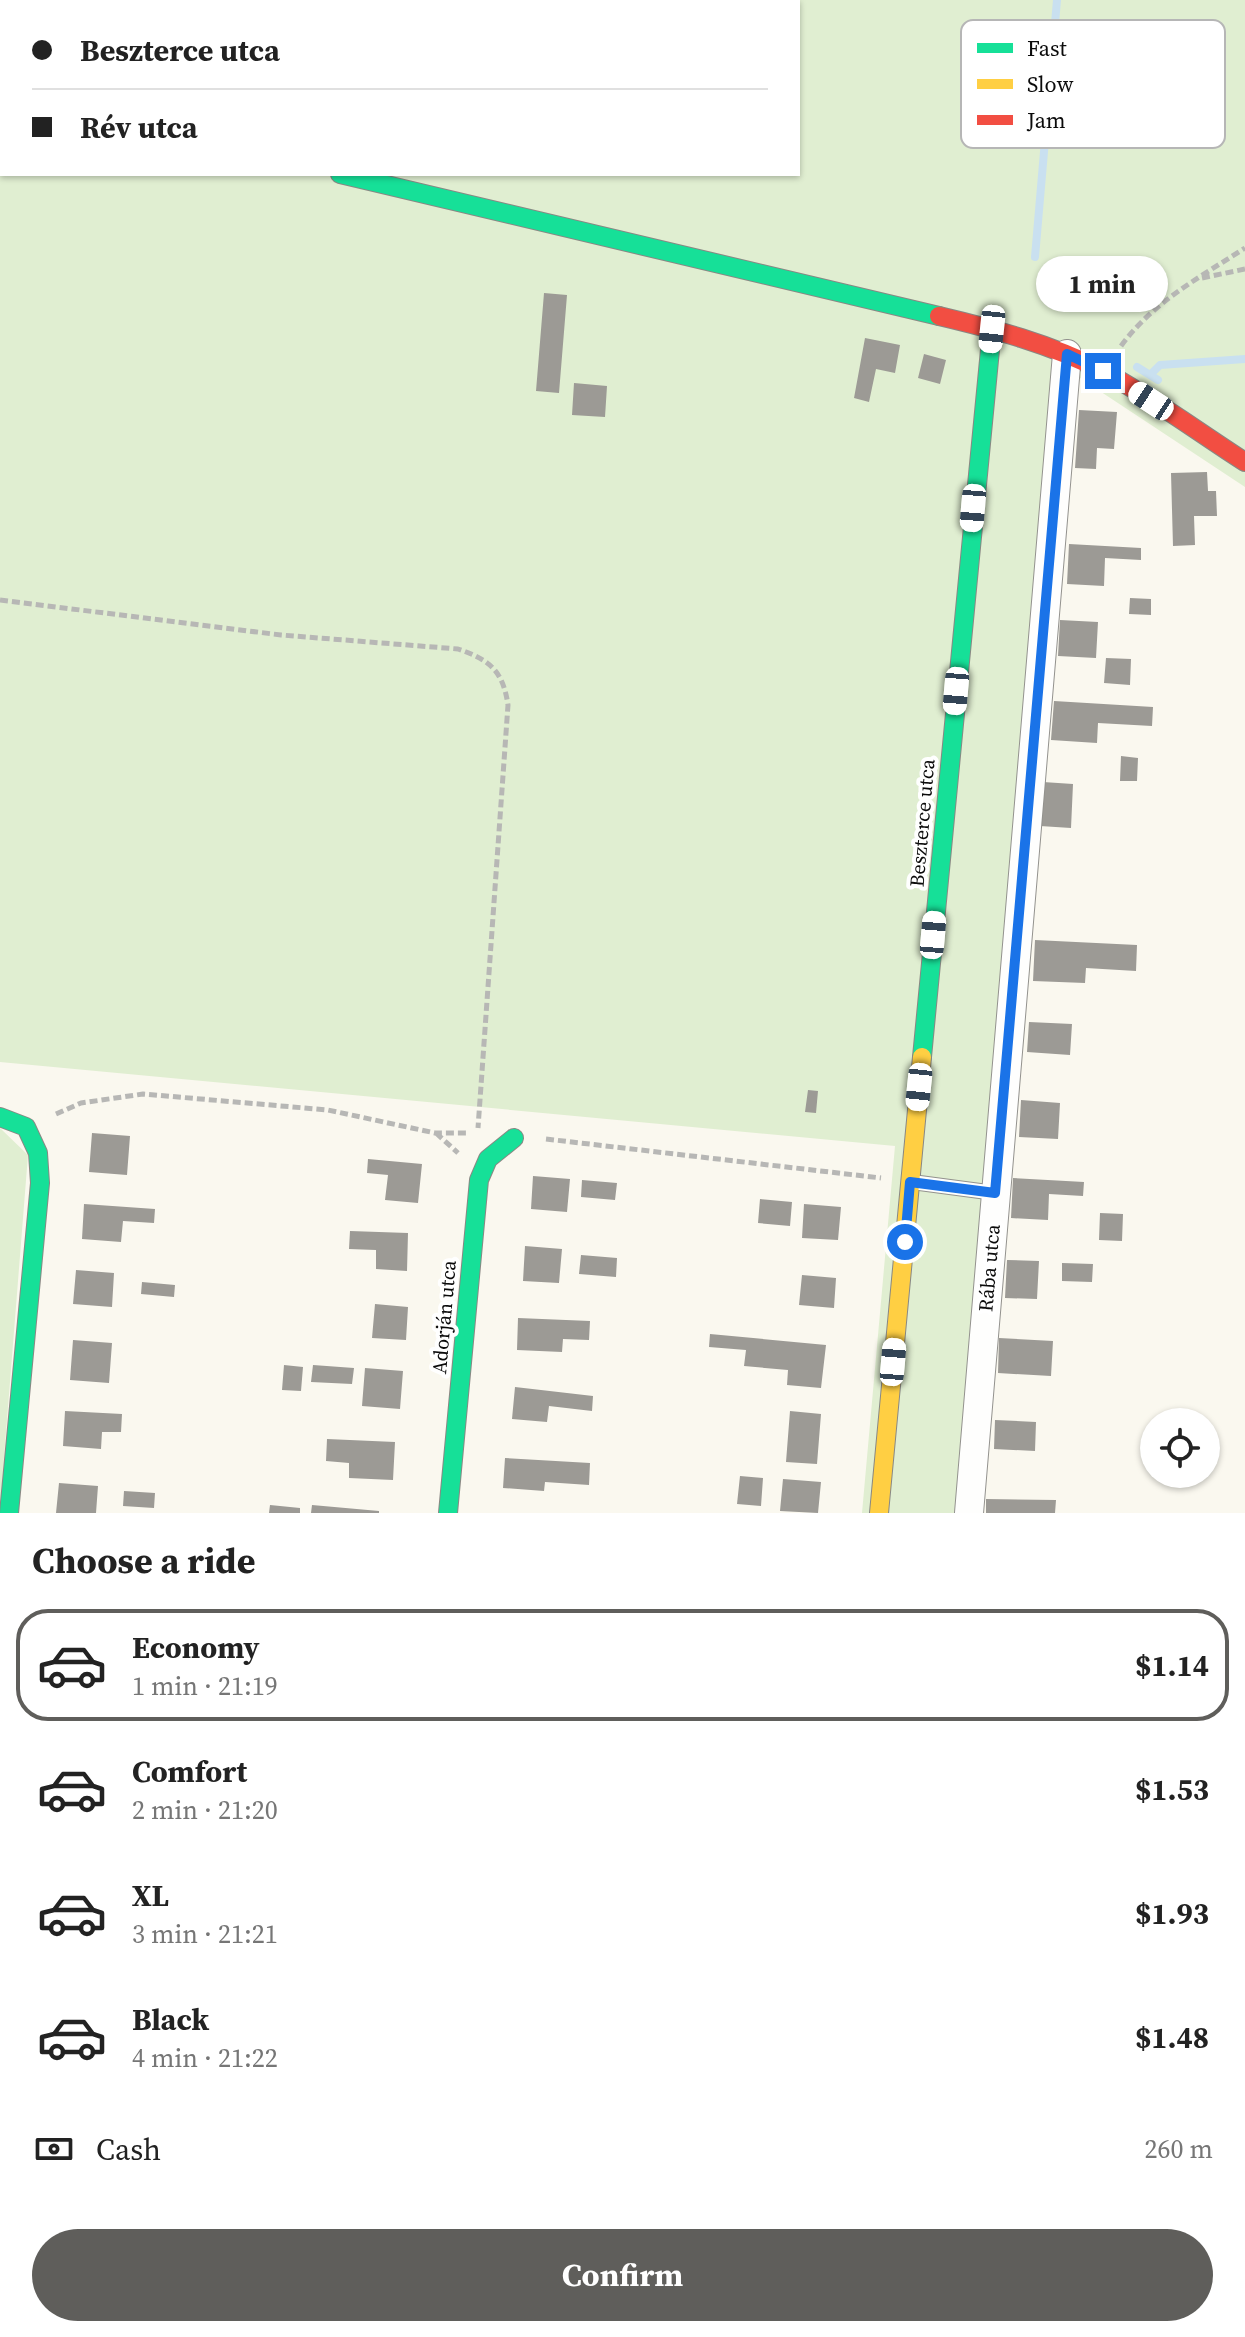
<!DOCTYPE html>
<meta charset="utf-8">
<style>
:root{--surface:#fff;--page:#f2f2f2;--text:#222;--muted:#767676;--line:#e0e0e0;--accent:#5f5e5b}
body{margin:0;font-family:"Source Serif 4",serif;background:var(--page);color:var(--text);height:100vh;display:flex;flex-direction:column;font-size:30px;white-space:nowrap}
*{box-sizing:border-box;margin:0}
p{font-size:26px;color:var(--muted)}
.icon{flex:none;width:44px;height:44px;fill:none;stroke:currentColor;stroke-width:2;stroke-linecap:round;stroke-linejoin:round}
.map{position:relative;height:1513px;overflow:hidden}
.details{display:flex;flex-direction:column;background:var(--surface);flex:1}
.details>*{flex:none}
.banner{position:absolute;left:0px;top:0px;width:800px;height:176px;box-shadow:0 2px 6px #0004;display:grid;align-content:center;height:176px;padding:0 32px;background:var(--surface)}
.fabs{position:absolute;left:1140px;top:1408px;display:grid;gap:16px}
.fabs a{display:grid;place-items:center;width:80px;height:80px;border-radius:50%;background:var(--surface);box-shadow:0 2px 6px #0004;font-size:40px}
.end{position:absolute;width:36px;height:36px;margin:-18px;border:10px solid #1a73e8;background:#fff;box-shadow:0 0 0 4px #fff}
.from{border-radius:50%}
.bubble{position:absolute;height:56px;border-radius:28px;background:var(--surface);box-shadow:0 2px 6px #0004;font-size:26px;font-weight:700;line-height:56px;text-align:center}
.car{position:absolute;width:24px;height:48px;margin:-24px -12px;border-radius:10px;box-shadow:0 0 6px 2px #0007;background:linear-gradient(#fff 24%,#345 0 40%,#fff 0 76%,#345 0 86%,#fff 0)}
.banner b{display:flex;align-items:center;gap:28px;height:76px;font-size:30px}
.banner b+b{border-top:2px solid var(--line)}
.banner i{width:20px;height:20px;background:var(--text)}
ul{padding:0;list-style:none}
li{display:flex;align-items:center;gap:24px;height:112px;margin:0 16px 12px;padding:0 16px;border:4px solid transparent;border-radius:32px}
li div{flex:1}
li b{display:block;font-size:30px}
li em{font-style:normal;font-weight:700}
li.active{border-color:var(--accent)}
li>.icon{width:72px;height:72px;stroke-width:1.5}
h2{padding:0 32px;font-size:36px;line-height:96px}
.pay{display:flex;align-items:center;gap:20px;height:88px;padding:0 32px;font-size:30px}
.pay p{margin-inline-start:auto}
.cta{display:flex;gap:16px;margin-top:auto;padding:16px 32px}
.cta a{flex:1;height:92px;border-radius:48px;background:var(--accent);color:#fff;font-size:32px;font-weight:700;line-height:92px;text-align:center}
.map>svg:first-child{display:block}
</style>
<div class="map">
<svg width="1245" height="1513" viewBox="0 0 1245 1513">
<rect width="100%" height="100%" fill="#faf8ef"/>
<path fill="#f1ebec" d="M0 0H142L2 2V117Z"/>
<path fill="#e0eed1" d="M411 0H1245V487L1077 376 981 1513H862L895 1146 0 1062V116L2 174H798V2H409Z
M0 1128 28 1155 0 1508Z"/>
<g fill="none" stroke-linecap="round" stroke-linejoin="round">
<path stroke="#c9e0f0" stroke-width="8" d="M1035 257 1057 0
M1137 367 1158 380
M1150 375 1160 365 1245 359"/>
</g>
<path fill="#9c9a95" d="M544 293 567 295 559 393 536 391Z
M865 338 900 345 895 373 876 369 869 402 854 398Z
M924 354 946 360 940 384 918 378Z
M574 383 607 386 605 417 572 415Z
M1079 410 1117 412 1114 449 1097 448 1096 469 1075 468Z
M1207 472 1208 491H1216L1217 516H1194L1195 545 1173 546 1171 473Z
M1069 544 1141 548V560L1105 558 1104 586 1067 584Z
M1130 598 1151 599V615L1129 614Z
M1060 620 1098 622 1096 658 1058 656Z
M1106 658 1131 659 1130 685 1104 683Z
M1054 701 1153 707 1152 726 1098 723 1097 743 1051 740Z
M1121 756 1138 758 1137 781H1120Z
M1043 782 1073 784 1071 828 1040 826Z
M1035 940 1137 945 1136 971 1086 968 1085 983 1033 981Z
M1029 1022 1072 1024 1070 1055 1027 1052Z
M808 1090 818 1091 816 1113 805 1112Z
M1021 1100 1060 1103 1058 1139 1019 1137Z
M92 1133 130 1136 127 1175 89 1172Z
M368 1159 422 1164 418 1203 385 1200 388 1175 367 1173Z
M533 1176 570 1179 567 1212 531 1209Z
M1013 1178 1084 1182 1083 1196 1049 1194 1048 1220 1011 1218Z
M582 1180 617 1183 615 1200 581 1197Z
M760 1199 792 1202 790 1226 758 1223Z
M84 1204 155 1209 154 1223 123 1221 121 1242 82 1239Z
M804 1204 841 1207 838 1240 802 1238Z
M1100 1213 1123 1214 1122 1241 1099 1240Z
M350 1231 408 1233 407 1271 376 1269V1250L349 1249Z
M525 1246 562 1249 559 1283 523 1281Z
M581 1255 617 1258 616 1277 579 1274Z
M1007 1260 1039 1261 1037 1299 1005 1298Z
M1062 1263 1093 1264 1092 1282 1062 1281Z
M76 1270 114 1273 112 1307 73 1304Z
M802 1275 836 1278 834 1308 799 1305Z
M142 1282 175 1285 174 1297 141 1294Z
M375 1304 408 1307 406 1340 372 1338Z
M518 1318 590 1321 589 1340 563 1339 562 1352 517 1350Z
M710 1334 826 1345 821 1388 787 1385 788 1370 744 1366 746 1350 709 1347Z
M999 1338 1053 1341 1051 1376 998 1373Z
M73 1340 112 1343 109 1383 70 1380Z
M284 1365 303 1367 301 1391 282 1390Z
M313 1365 354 1368 352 1384 311 1382Z
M365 1368 403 1371 400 1409 362 1406Z
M515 1387 593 1396 592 1411 549 1406 547 1422 512 1419Z
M65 1411 122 1414 121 1432H102L101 1449 63 1446Z
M790 1411 821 1414 817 1464 786 1462Z
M995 1420 1036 1422 1035 1451 994 1449Z
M327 1439 395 1442 393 1480 349 1478V1463L326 1461Z
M505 1458 590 1463 589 1485 545 1482 544 1491 503 1488Z
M740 1476 763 1478 761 1506 737 1504Z
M783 1479 821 1482 818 1513 780 1511Z
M59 1483 98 1486 96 1513H56Z
M124 1491 155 1493 154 1508 123 1506Z
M986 1499 1056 1500 1055 1513H986Z
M270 1505 300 1508V1513H269Z
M312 1505 379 1511V1513H311Z"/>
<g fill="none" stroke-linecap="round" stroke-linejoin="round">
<g stroke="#93928e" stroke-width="16">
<path id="lane" d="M123 2V0
M0 34 2 35
M912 1182 995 1193"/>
</g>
<g stroke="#93928e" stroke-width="30">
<path id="street" d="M433 2 435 0
M0 136H2
M969 1513 1067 354"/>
</g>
<g stroke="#898884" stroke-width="20">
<path id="fast" d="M340 174 939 316
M922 1057 992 329
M0 1117 26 1127 38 1153 40 1183 9 1513
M448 1513 479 1180 488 1159 514 1138"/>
</g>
<g stroke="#898884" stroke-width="20">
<path id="slow" d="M879 1513 922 1057"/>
</g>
<g stroke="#898884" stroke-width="20">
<path id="jam" d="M939 316C994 329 1050 344 1101 370 1150 396 1198 432 1245 462"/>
</g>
<path stroke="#b7b7b5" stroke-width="5" stroke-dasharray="8 4" stroke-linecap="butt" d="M1202 278 1245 269
M1121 346C1154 301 1199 278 1245 248
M0 600 281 635 458 649C490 660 503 671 508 705L478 1128
M56 1114 81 1103 143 1094 328 1110 435 1133H468
M436 1133 458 1153
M546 1139 881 1178"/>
<use href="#lane" stroke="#fefefd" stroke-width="14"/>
<use href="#street" stroke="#fefefd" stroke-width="28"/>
<use href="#fast" stroke="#16e098" stroke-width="18"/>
<use href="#slow" stroke="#ffcf43" stroke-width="18"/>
<use href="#jam" stroke="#f24e42" stroke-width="18"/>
</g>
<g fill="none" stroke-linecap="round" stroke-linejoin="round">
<path stroke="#1a73e8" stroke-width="10" d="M905 1242 910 1182 995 1193 1067 354 1103 371"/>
</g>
<g text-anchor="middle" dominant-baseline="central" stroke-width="8" stroke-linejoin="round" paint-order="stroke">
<g font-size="20" fill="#0b0b0b" stroke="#fff">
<text transform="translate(922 823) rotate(-85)">Beszterce utca</text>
<text transform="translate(989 1268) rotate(-85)">Rába utca</text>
<text transform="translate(444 1317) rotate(-85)">Adorján utca</text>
</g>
</g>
<rect x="961" y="20" width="264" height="128" rx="12" fill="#fff" stroke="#b6b6b6" stroke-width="2"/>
<rect x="977" y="43" width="36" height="10" fill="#16e098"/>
<rect x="977" y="79" width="36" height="10" fill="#ffcf43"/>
<rect x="977" y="115" width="36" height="10" fill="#f24e42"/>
<g font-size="22" fill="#0b0b0b">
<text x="1027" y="56">Fast</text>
<text x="1027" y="92">Slow</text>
<text x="1027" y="128">Jam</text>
</g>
</svg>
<div class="fabs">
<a><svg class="icon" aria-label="locate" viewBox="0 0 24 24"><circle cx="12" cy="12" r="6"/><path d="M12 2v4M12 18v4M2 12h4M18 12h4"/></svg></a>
</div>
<i class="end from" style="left:905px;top:1242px"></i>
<i class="end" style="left:1103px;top:371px"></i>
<div class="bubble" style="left:1036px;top:256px;width:132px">1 min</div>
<i class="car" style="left:992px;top:329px;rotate:186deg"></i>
<i class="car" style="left:1151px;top:401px;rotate:303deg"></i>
<i class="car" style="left:973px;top:508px;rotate:185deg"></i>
<i class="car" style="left:956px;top:691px;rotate:185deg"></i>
<i class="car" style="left:933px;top:935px;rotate:5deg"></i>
<i class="car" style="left:919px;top:1087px;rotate:186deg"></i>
<i class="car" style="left:893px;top:1362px;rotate:5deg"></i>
<div class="banner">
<b><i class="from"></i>Beszterce utca</b>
<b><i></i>Rév utca</b>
</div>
</div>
<section class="details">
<h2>Choose a ride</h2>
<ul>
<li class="active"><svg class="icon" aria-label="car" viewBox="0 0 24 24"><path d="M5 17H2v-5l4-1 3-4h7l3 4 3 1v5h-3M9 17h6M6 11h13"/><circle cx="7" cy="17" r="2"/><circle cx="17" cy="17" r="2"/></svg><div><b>Economy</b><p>1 min · 21:19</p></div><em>$1.14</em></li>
<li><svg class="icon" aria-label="car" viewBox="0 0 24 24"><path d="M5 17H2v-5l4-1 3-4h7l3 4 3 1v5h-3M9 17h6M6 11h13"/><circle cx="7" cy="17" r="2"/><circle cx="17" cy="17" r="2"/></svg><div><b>Comfort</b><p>2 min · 21:20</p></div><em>$1.53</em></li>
<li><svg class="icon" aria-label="car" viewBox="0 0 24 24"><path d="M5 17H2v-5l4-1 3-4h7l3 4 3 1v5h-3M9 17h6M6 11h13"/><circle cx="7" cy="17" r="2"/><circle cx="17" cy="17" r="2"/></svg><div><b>XL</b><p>3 min · 21:21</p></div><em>$1.93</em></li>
<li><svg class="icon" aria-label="car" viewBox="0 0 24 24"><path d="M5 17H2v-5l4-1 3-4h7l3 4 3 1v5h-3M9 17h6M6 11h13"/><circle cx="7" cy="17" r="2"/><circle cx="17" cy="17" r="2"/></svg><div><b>Black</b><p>4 min · 21:22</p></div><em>$1.48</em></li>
</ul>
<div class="pay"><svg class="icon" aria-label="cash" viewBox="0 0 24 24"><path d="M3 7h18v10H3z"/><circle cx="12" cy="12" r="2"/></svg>Cash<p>260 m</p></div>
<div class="cta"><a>Confirm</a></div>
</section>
